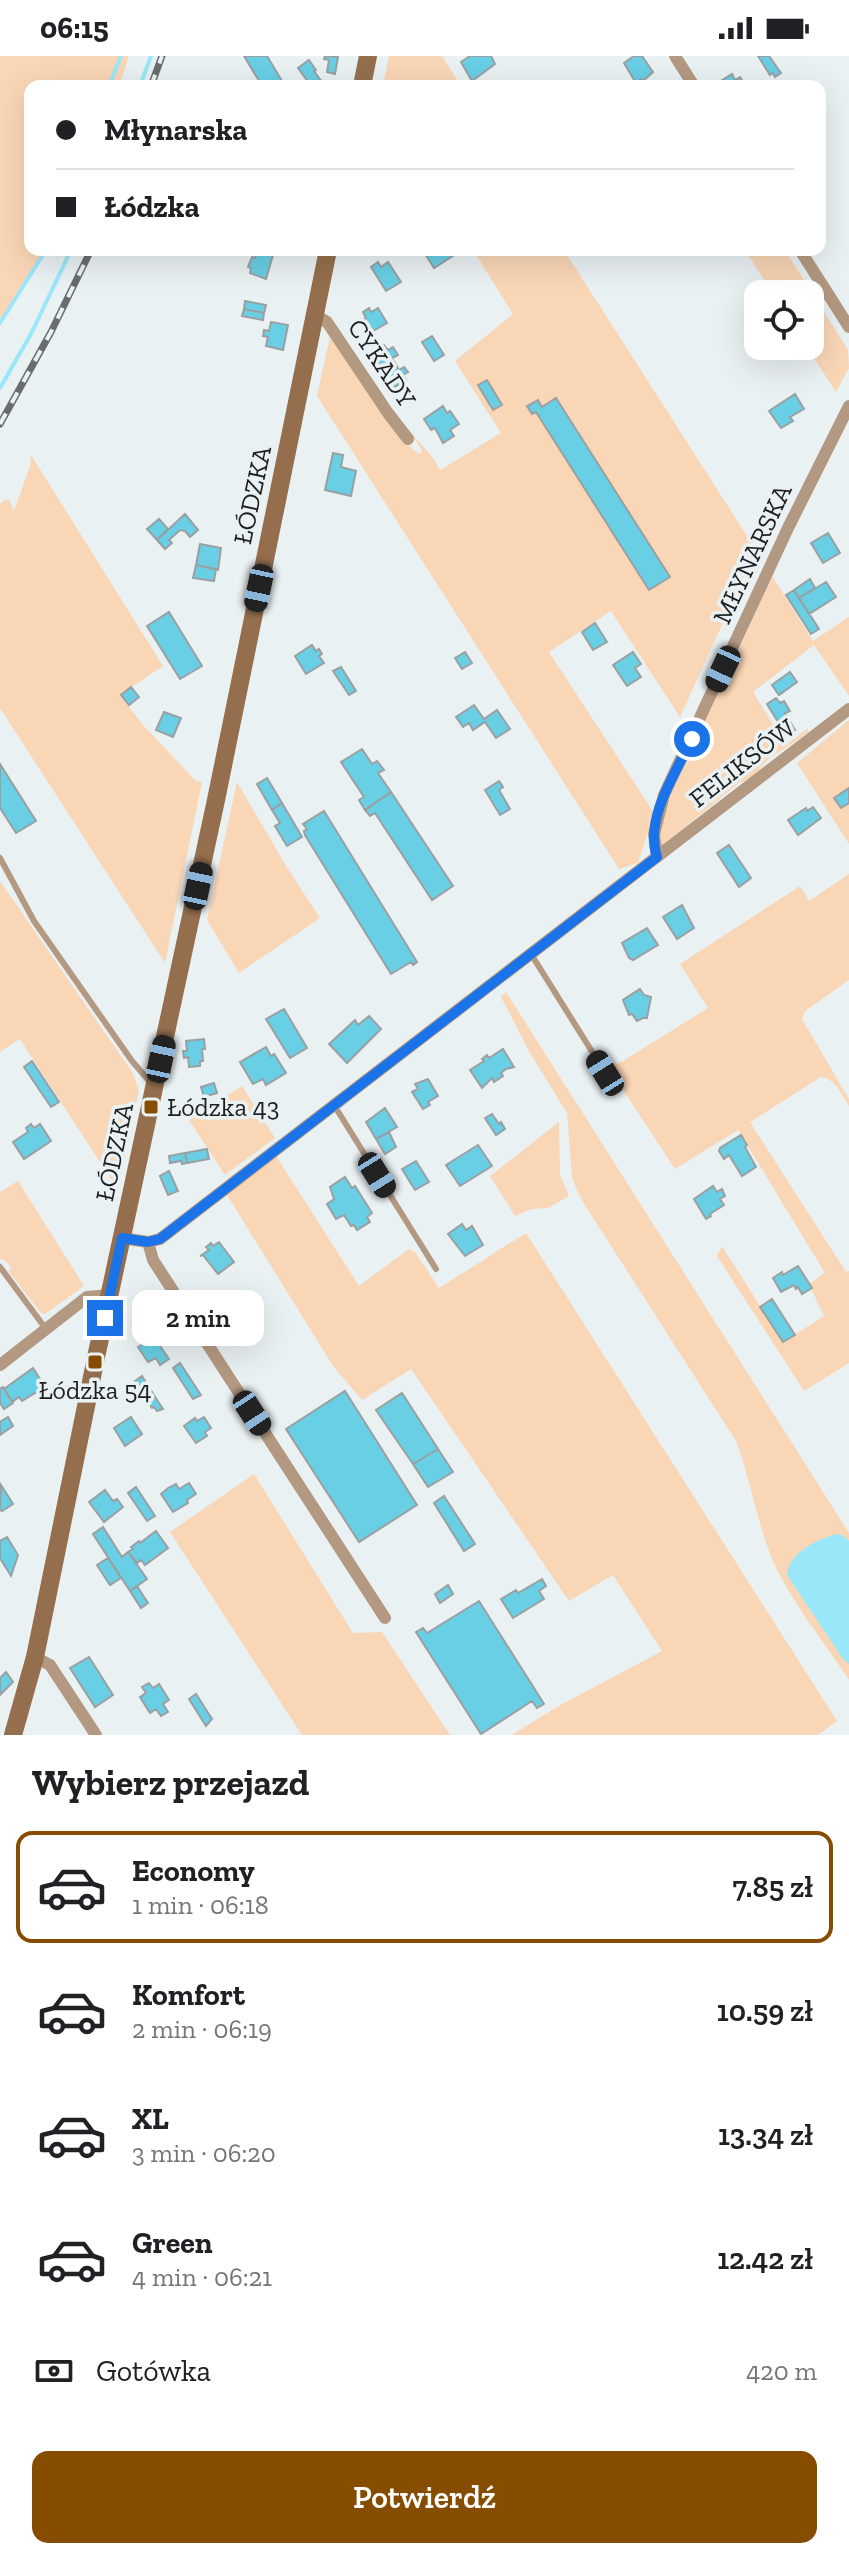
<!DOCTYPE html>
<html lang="pl">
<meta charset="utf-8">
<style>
:root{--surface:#fff;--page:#f2f2f2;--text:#202124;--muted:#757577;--line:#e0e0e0;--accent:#864d00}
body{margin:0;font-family:"Zilla Slab",serif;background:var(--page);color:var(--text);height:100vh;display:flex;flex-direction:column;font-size:30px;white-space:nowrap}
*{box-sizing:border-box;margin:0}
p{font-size:26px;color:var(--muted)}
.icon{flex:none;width:44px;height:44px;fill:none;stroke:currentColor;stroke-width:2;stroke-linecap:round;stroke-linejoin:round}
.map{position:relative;height:1679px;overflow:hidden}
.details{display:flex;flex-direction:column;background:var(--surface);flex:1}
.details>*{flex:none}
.top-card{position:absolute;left:24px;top:24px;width:802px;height:176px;border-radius:16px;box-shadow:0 8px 32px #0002;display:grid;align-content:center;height:176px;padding:0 32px;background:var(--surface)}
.buttons{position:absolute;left:744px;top:224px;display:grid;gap:16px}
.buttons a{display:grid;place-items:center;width:80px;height:80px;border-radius:16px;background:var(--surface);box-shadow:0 8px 32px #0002;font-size:40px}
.end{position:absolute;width:36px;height:36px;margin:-18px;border:10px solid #1a73e8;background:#fff;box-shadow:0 0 0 4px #fff}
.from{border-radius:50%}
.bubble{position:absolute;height:56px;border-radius:16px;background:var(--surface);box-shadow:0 8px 32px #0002;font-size:26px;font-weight:600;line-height:56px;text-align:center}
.car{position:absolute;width:24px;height:48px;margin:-24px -12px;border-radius:10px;box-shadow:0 0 6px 2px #0007;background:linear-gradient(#222 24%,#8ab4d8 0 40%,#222 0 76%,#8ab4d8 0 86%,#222 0)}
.top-card b{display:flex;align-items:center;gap:28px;height:76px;font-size:30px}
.top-card b+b{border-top:2px solid var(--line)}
.top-card i{width:20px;height:20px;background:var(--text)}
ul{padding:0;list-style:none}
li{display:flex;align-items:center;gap:24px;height:112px;margin:0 16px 12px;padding:0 16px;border:4px solid transparent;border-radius:16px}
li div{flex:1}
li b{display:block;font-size:30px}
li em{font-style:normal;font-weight:600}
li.selected{border-color:var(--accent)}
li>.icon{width:72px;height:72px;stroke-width:1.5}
h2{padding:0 32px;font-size:36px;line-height:96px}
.pay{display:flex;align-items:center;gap:20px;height:88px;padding:0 32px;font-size:30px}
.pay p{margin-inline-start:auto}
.primary-button{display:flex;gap:16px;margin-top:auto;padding:16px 32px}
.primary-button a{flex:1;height:92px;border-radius:16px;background:var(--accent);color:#fff;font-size:32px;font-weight:600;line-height:92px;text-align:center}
.status{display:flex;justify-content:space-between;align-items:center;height:56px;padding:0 40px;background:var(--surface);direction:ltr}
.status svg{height:22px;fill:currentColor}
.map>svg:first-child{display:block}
</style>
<div class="status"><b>06:15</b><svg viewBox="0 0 49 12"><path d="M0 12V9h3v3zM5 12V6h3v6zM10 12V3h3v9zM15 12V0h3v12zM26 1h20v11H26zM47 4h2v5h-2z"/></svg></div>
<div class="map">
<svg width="849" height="1679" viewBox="0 0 849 1679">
<rect width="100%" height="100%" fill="#eaf1f3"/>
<path fill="#f9d6b6" d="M0 0H129L119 30H30V194H46L0 270Z
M389 0H442L461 30H383Z
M473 194H564L756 494 680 661 611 555 549 596 654 757 638 807 619 813 317 340 330 280C347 305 397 386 420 398L422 394 408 373 434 403 440 414 501 377 455 305 513 258Z
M745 194H785L848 294 849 312 836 336 806 290H810V238H773Z
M31 399 163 610 120 639 143 669 196 725 202 726 165 907 0 652V448L5 444H9L14 455 30 410Z
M772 520 813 585 849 561V640L814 589 753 636 786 689 808 672V676C797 685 786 692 774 699 760 706 760 722 739 727L649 800 670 742 731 603 734 605Z
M849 664V788L797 707Z
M237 726 288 813 320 862 239 917 207 864Z
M849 818V924L805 955 802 963 849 1043V1050C841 1038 836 1023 821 1021L750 1066 846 1216 849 1215V1307L804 1335 717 1200 722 1190 783 1286 824 1260 809 1228 825 1217 738 1074 675 1113 604 1005 618 1008 708 952 680 908 800 830 809 845Z
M0 825 132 1016 139 1034 118 1134 20 983 0 996Z
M506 936 849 1477V1624C824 1586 786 1539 770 1498 756 1461 750 1422 736 1385L581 1143 572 1122 567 1057 530 997 501 941Z
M242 1030 275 1082 225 1119 189 1064Z
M559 1066 560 1119 569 1140 548 1152 531 1153 515 1160 490 1120Z
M276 1100 359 1230 409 1193 415 1196 439 1232 526 1177 837 1665 818 1679H512L555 1652 662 1595 613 1519 569 1545 411 1313 362 1344 333 1310 227 1139Z
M18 1125 84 1230 45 1258 41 1257 9 1216 11 1212 5 1204 0 1203V1136Z
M254 1418 353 1577 382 1576 450 1679H302L170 1476Z"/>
<path fill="#99e7f8" d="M836 1478 842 1479 849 1485V1608L843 1603 787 1519C789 1496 817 1484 836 1478Z"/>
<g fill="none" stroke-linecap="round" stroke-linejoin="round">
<path stroke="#99e7f8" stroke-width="4" d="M109 30 121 0
M140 30 151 0
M0 267 46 194
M0 332 31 278 71 194"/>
</g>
<path fill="#68cfe5" stroke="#9aa0a2" stroke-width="2" d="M244 0H267L285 30H262Z
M325 0 338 1 335 18 327 16 329 4 324 3Z
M470 0H491L495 8 472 25 461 6Z
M634 0H642L653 16 643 25 641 23 636 27 624 7Z
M758 0H769L781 17 775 21 773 17 770 19Z
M309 4 316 14 314 15 325 30H311L298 12Z
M732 18 735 24 740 21 744 27 740 30H717L716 28Z
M258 194 273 199 266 223 250 217 251 212 248 211 252 201 255 202Z
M427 194H462L434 212 424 196Z
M378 206 381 211 388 206 401 226 386 235 371 211Z
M245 245 266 249 264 257 244 253Z
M369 252 371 256 378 252 387 267 370 277 362 264 366 262 363 256Z
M244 253 264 257 263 264 242 260Z
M271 266 288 269 283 294 266 290 268 281 263 280 264 274 269 275Z
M432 280 444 299 434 305 422 286Z
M384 289 388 294 393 291 398 299 392 302 399 314 404 311 408 316 403 319 406 324 390 334 383 323 388 320 372 296Z
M487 324 502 349 493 354 478 329Z
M795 338 804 353 790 361 793 365 781 372 769 355Z
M556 342 670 521 649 534 536 356 532 358 527 350 538 344 542 351Z
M443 350 447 357 450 355 459 368 450 374 454 380 443 387 435 372 431 374 424 363Z
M333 397 343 399 341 411 356 415 351 440 325 434Z
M185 458 198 474 190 481 185 475 180 474 169 484 172 487 165 493 157 484Z
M159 463 168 473 157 484 147 473Z
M828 477 840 497 823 507 811 487Z
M200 488 221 492 218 514 196 509Z
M196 509 216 513 214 525 193 522Z
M810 523 815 532 799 542 794 534Z
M826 526 836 541 809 558 799 542Z
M794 534 819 573 811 578 786 539Z
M169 556 202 610 180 623 147 570Z
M595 567 607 586 593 594 582 576Z
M312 589 316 595 319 593 322 598 319 600 324 607 306 618 295 600Z
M465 596 472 607 462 613 455 602Z
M633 596 641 608 635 612 641 621 627 630 613 609Z
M341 611 356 635 349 639 333 615Z
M790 616 797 626 779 639 772 629Z
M131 631 139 641 129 649 121 639Z
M776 642 780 647 784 645 790 655 785 657 795 674 786 679 767 648Z
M474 649 484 663 497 654 510 673 496 682 485 666 473 674 469 667 463 671 456 661Z
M164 656 181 662 173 681 156 674Z
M362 693 372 708 377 705 384 714 378 717 391 736 365 754 359 744 364 741 341 706Z
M0 708 36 765 16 777 0 752Z
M267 722 282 747 272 754 257 728Z
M499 725 503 731 499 734 510 753 500 759 485 734Z
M849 732V747L841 752 834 742Z
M391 736 453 830 432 844 375 757 370 760 365 754Z
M282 747 302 781 287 790 275 770 280 767 272 754Z
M813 751 821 762 798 779 788 764 806 752 807 755Z
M324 755 417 906 413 909 411 906 391 918 305 779 304 775 307 773 303 768Z
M729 789 751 822 739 831 717 797Z
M682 849 694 872 677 883 663 861Z
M647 872 658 889 633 904 629 902 622 887Z
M640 933 644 939 651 941 647 962H643L637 965 632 958 629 959 623 944Z
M284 953 307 992 290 1002 266 963Z
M369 960 381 973 347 1007 329 988 355 964 358 969Z
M204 983 205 993H202L203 1005H200V1010L189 1011 188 1001 184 1002 183 995H187L186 985Z
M266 991 271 1000 274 998 286 1017 266 1029 263 1023 253 1028 240 1006Z
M503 993 514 1011 506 1013 501 1017 503 1020 494 1026 492 1022 482 1032 470 1014 484 1005 482 1003 487 999 489 1002Z
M32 1005 59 1046 51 1051 24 1011Z
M428 1023 438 1040 428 1046 430 1049 423 1053 412 1036 418 1033 415 1028Z
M214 1027 217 1037 204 1041 201 1031Z
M385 1052 397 1071 376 1083 366 1066Z
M492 1058 499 1068 501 1066 505 1073 496 1079 485 1062Z
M31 1068 34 1072 40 1068 51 1085 24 1103 13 1086 28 1076 26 1072Z
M389 1076 396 1091 385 1098 376 1083Z
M741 1079 747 1089 745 1091 756 1111 742 1120 729 1099 724 1103 719 1095 720 1092Z
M478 1089 492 1110 460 1130 446 1109Z
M207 1093 209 1103 187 1107 185 1097Z
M185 1097 187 1107 182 1108 181 1105 170 1107 169 1100Z
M416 1105 429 1126 415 1134 402 1113Z
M169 1115 178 1135 168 1139 160 1120Z
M345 1121 352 1132 355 1130 372 1157 367 1161 370 1166 357 1174 354 1169 351 1170 344 1159 336 1163 327 1148 334 1143 330 1131Z
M713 1130 717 1136 722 1133 725 1140 720 1143 724 1149 710 1158 711 1160 706 1163 694 1143Z
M462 1168 466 1174 472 1170 483 1189 465 1200 448 1178Z
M219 1186 234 1206 218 1218 203 1199 200 1200 209 1194 206 1191 211 1187 213 1190Z
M798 1210 812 1232 802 1238 798 1231 796 1233 794 1229 781 1236 773 1222 782 1216 783 1219Z
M772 1243 795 1279 783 1286 760 1251Z
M154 1281 169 1303 160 1309 156 1302 148 1306 138 1291Z
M180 1307 201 1339 193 1343 173 1312Z
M33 1312 45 1331 22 1345 19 1341 12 1346 4 1333Z
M142 1320 159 1347 163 1353 157 1355 154 1351 152 1352 135 1325Z
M3 1331 13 1347 4 1353 0 1347V1333Z
M345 1335 417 1449 359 1486 286 1373Z
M402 1337 438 1393 413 1408 376 1354Z
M8 1361 13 1370 0 1379V1366Z
M131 1361 142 1378 125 1390 114 1372Z
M204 1361 211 1372 205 1376 207 1380 196 1387 184 1370 195 1362 197 1365Z
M438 1393 453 1416 428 1431 413 1408Z
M189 1427 196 1438 187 1444 188 1447 173 1456 161 1438 168 1432 176 1428 179 1433Z
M1 1429 13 1448 2 1455 0 1454Z
M136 1431 155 1460 147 1465 128 1437Z
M105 1434 113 1445 117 1443 123 1451 104 1466 89 1446Z
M444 1440 475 1488 464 1495 434 1447Z
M103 1471 122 1501 128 1496 147 1523 130 1535 93 1478Z
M156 1475 168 1492 145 1509 141 1504 137 1507 128 1496 133 1493 131 1491 139 1485 140 1487Z
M7 1481 18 1499 11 1520 0 1502V1485Z
M108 1502 121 1522 110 1529 97 1509Z
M542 1523 546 1530 539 1535 544 1543 513 1562 501 1543 516 1534 518 1537Z
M448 1529 453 1538 440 1547 435 1538Z
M137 1530 148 1547 141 1552 130 1535Z
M479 1545 544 1648 537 1652 532 1645 481 1678 416 1576 423 1572 427 1577Z
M89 1601 113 1639 95 1651 70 1612Z
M6 1616 13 1626 0 1639V1622Z
M149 1627 153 1632 159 1628 169 1644 163 1648 168 1656 161 1660 156 1653 150 1657 140 1641 146 1637 142 1631Z
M196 1638 212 1663 206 1670 189 1643Z"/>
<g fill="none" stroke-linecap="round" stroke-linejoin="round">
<path stroke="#b49982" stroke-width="6" d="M0 802 34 865 132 1005 150 1026
M531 898 616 1034
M334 1049 436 1213
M0 1211 46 1273"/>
<path stroke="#b49982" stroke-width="12" d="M675 0 694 30
M800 194 849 271
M315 259 327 266 388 357 408 383
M657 801 654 778 664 739 788 472 849 350
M122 1182 148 1186 160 1183 849 653
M148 1186 153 1204 385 1562
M0 1309 87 1241 110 1239
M35 1601 50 1609 96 1679"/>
<path stroke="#956f4d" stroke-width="18" d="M362 30 368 0
M13 1679 35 1601 95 1306 216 744 328 194"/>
<g stroke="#696d6e" stroke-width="7">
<path id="rail" d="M151 30 162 0
M0 368 51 276 91 194"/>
</g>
<use href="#rail" stroke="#eaf1f3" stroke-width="4" stroke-dasharray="12" stroke-linecap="butt"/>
</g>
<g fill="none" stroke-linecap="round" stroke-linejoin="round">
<path stroke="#1a73e8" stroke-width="10" d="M105 1262 122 1182 148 1186 160 1183 657 801C644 762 676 717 692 683"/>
</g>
<g fill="#864d00" stroke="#eaf1f3" stroke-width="3">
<rect x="143" y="1043" width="16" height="16" rx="4"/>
<rect x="87" y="1298" width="16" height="16" rx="4"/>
</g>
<g text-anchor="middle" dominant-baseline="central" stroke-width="7" stroke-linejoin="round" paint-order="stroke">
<g font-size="26" fill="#1c1e1f" stroke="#eaf1f3">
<text transform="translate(382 307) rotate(56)">CYKADY</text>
<text transform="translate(252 439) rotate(-78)">ŁÓDZKA</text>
<text transform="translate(752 498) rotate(-65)">MŁYNARSKA</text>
<text transform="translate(742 707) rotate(-38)">FELIKSÓW</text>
<text transform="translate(114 1096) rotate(-78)">ŁÓDZKA</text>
</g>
<g font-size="26" fill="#1c1e1f" stroke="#eaf1f3" text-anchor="start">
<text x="167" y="1051">Łódzka 43</text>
<text x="95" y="1334" text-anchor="middle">Łódzka 54</text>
</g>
</g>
</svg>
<div class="buttons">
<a><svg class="icon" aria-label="locate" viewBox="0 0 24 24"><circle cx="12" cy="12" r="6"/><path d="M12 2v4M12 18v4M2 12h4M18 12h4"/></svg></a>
</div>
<i class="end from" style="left:692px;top:683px"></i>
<i class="end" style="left:105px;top:1262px"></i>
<div class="bubble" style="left:132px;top:1234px;width:132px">2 min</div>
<i class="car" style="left:259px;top:532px;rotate:192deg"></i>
<i class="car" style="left:723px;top:613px;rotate:205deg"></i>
<i class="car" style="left:198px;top:830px;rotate:12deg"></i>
<i class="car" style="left:161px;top:1003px;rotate:12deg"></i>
<i class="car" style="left:605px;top:1017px;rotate:328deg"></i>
<i class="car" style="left:377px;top:1119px;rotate:148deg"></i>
<i class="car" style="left:252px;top:1357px;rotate:147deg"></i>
<div class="top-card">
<b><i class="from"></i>Młynarska</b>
<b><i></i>Łódzka</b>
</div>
</div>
<section class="details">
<h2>Wybierz przejazd</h2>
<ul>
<li class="selected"><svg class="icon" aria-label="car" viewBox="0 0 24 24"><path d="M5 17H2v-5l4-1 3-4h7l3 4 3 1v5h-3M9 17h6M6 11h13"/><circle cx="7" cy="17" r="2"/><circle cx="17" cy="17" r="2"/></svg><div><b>Economy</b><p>1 min · 06:18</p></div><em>7.85 zł</em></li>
<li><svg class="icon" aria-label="car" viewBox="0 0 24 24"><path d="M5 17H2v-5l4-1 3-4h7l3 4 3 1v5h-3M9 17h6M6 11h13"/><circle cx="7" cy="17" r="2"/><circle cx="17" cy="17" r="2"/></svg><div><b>Komfort</b><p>2 min · 06:19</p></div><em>10.59 zł</em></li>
<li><svg class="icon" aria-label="car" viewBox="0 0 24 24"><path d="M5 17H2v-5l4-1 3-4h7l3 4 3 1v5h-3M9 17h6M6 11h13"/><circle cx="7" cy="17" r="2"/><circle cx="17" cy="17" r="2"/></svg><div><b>XL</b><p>3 min · 06:20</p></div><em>13.34 zł</em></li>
<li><svg class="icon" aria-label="car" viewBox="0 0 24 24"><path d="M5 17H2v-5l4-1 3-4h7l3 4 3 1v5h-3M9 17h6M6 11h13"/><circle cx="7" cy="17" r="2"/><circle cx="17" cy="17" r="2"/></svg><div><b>Green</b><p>4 min · 06:21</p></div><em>12.42 zł</em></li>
</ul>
<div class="pay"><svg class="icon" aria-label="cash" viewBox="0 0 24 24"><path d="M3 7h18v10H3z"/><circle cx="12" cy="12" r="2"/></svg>Gotówka<p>420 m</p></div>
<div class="primary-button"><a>Potwierdź</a></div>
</section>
